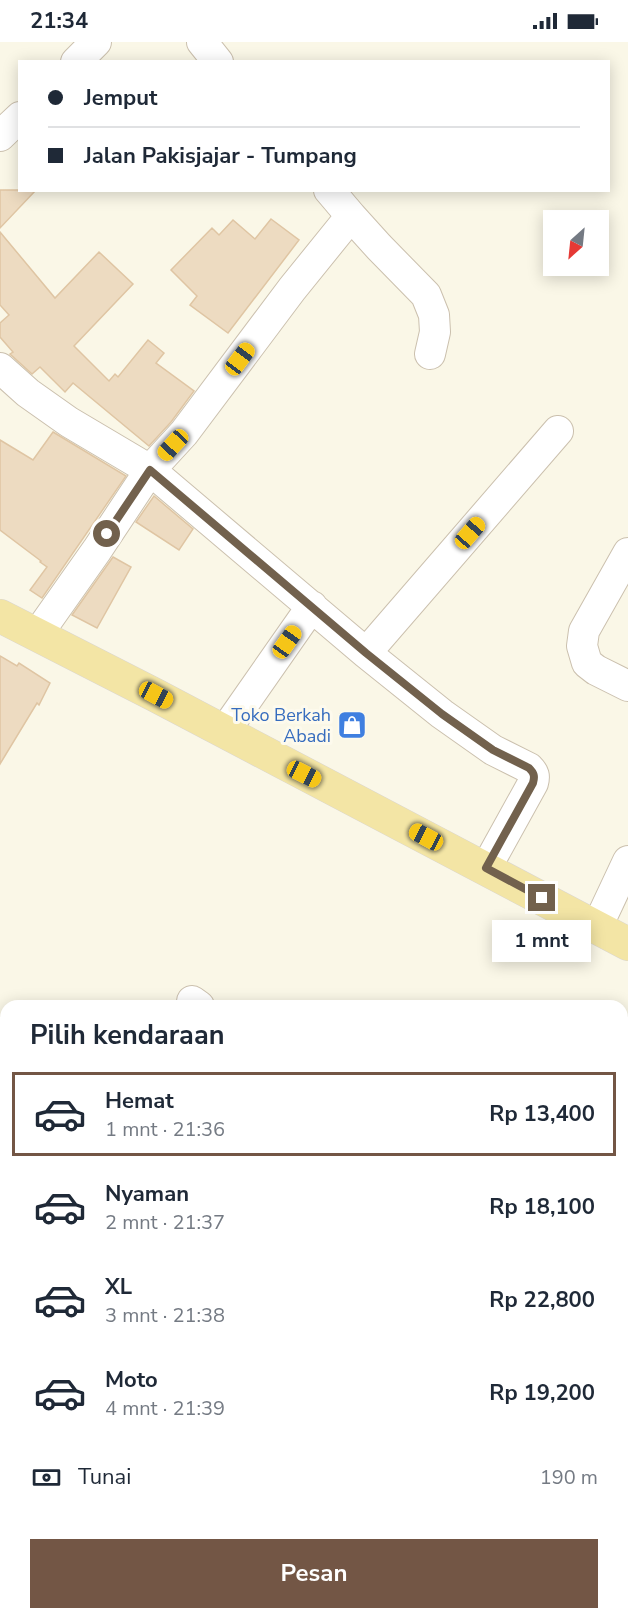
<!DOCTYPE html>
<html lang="id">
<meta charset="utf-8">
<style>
:root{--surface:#fff;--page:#f6f6f7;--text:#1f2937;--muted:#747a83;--line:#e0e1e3;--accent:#735645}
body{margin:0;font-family:"Nunito Sans",sans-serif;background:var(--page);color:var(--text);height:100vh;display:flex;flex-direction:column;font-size:22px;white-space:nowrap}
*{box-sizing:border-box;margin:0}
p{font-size:20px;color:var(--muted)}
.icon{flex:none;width:33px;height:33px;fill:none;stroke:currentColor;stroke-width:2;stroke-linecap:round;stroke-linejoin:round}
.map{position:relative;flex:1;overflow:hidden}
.details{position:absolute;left:0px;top:958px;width:628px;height:620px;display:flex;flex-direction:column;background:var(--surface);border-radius:18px 18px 0 0;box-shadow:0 3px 15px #0003}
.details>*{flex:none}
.hud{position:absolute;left:18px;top:18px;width:592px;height:132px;border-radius:0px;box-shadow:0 3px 15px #0003;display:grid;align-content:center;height:132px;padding:0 30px;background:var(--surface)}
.needle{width:39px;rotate:207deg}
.tools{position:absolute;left:543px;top:168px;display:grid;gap:12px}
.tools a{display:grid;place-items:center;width:66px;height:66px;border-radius:0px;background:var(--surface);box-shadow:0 3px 15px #0003;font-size:30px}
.end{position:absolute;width:27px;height:27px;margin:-14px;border:8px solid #72614d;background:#fff;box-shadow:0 0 0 3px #fff}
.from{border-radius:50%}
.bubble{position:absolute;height:42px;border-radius:0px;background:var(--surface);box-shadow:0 3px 15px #0003;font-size:20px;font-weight:700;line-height:42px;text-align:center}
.car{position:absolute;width:18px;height:36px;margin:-18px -9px;border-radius:8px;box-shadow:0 0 4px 2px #0007;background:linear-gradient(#f5c518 24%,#345 0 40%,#f5c518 0 76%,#345 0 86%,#f5c518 0)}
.hud b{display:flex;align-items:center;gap:21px;height:57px;font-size:22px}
.hud b+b{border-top:2px solid var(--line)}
.hud i{width:15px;height:15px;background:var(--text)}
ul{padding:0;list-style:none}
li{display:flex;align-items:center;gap:18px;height:84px;margin:0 12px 9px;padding:0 18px;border:3px solid transparent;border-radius:0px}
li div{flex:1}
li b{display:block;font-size:22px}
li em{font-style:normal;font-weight:700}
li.on{border-color:var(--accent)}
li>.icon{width:54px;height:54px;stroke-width:1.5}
h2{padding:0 30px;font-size:27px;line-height:72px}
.pay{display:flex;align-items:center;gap:15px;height:66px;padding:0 30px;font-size:22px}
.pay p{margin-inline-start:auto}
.cta{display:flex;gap:12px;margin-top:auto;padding:12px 30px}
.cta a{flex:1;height:69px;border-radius:0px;background:var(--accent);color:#fff;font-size:24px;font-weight:700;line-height:69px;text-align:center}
.status{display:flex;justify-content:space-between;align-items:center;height:42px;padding:0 30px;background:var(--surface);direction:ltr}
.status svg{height:16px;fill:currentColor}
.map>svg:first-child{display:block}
</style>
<div class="status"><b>21:34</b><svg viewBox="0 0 49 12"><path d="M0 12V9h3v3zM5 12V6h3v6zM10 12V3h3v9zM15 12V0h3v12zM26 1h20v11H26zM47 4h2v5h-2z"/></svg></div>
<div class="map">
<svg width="628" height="1577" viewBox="0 0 628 1577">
<rect width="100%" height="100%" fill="#faf7e7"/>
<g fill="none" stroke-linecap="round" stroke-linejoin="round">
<path stroke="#a4c3d3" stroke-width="8" d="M622 1096 628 1080"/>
</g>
<path fill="#eddbc1" stroke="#dfc5a3" stroke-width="1.5" d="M0 148H36L0 186Z
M271 177 299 198 228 291 190 263 197 254 171 228 212 186 219 193 233 178 255 197Z
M0 190 55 256 99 210 133 242 74 304 109 339 115 332 118 335 148 298 164 311 156 321 194 349 171 380 149 404 73 341 65 350 40 325 32 332 10 312 13 310 0 295V281L9 273 0 263Z
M53 390 126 434 42 556 30 548 47 525 40 520 41 519 0 488V398L33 418Z
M154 454 193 487 179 508 136 480Z
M113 515 131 525 97 586 72 573Z
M0 614 17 624 19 621 50 641 39 663 37 661 0 722Z"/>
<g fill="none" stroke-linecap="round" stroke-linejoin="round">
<g stroke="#cbc0ae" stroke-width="32">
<path id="minor" d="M202 0 218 20
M76 20 96 0
M0 94 20 75
M351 174 379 205 426 253 434 273 435 290 430 312
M0 326 28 351 69 380 150 428 366 611 442 672 493 708 529 726C534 731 535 734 533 741L486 826
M628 511 584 589 582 604 587 621 596 628 628 644
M37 593 97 508 150 428 184 391 292 247 351 174 329 148
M366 611 558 389
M224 690 312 564
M597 885 628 819
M192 959 199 964
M0 1426 6 1436
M622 1459 628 1451
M622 1515 628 1521
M0 1521 6 1516
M120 1572 125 1577
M444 1572 449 1577"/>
</g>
<g stroke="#dad6d1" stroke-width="34">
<path id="major" d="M0 574 155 653 628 902"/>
</g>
<use href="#minor" stroke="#fff" stroke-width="30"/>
<use href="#major" stroke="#f3e5a5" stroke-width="33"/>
</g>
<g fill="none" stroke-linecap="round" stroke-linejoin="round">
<path stroke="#72614d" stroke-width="8" d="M107 492 150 428 366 611 442 672 493 708 529 726C534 731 535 734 533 741L486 826 542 856"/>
</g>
<defs>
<g id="shop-square" transform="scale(1.5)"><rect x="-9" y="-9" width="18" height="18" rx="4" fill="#3f7fe0" stroke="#fdfaed"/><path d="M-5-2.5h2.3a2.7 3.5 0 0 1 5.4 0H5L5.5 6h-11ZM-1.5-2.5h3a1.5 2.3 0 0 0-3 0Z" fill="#fff"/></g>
</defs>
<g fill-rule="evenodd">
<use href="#shop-square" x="352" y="683"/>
</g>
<g text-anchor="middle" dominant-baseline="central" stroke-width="6" stroke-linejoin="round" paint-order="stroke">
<g font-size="18" fill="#366cbe" stroke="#fdfaed" text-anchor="end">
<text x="331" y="673">Toko Berkah<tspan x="331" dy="21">Abadi</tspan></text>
</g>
</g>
</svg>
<div class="tools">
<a><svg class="needle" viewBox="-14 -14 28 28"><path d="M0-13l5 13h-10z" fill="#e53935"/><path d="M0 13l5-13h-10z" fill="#747a83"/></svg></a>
</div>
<i class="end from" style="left:107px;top:492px"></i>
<i class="end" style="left:542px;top:856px"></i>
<div class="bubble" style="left:492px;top:878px;width:99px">1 mnt</div>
<i class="car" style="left:240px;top:317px;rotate:37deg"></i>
<i class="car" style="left:173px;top:403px;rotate:223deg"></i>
<i class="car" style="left:470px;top:491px;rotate:41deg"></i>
<i class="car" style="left:287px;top:600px;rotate:35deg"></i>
<i class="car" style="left:156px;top:653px;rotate:118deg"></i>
<i class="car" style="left:304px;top:732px;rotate:117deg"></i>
<i class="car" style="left:426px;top:795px;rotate:298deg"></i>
<div class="hud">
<b><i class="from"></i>Jemput</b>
<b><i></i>Jalan Pakisjajar - Tumpang</b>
</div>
<section class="details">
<h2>Pilih kendaraan</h2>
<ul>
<li class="on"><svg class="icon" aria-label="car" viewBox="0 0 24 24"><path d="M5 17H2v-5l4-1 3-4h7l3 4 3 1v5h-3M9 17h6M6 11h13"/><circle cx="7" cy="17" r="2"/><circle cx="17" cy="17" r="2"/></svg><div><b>Hemat</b><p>1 mnt · 21:36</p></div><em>Rp 13,400</em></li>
<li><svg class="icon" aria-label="car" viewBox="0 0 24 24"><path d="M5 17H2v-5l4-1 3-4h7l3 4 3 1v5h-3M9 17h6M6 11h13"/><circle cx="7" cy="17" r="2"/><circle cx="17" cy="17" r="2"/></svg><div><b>Nyaman</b><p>2 mnt · 21:37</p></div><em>Rp 18,100</em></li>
<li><svg class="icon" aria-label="car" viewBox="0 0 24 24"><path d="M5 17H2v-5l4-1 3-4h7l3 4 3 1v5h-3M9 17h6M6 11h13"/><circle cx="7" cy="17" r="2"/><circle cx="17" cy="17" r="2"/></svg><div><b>XL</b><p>3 mnt · 21:38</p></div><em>Rp 22,800</em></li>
<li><svg class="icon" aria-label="car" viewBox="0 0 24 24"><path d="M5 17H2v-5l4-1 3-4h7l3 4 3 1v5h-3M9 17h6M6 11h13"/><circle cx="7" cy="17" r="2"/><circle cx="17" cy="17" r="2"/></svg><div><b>Moto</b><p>4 mnt · 21:39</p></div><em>Rp 19,200</em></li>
</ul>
<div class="pay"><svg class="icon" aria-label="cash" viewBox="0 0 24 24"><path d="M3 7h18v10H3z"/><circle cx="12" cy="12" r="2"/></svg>Tunai<p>190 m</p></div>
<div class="cta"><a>Pesan</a></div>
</section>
</div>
